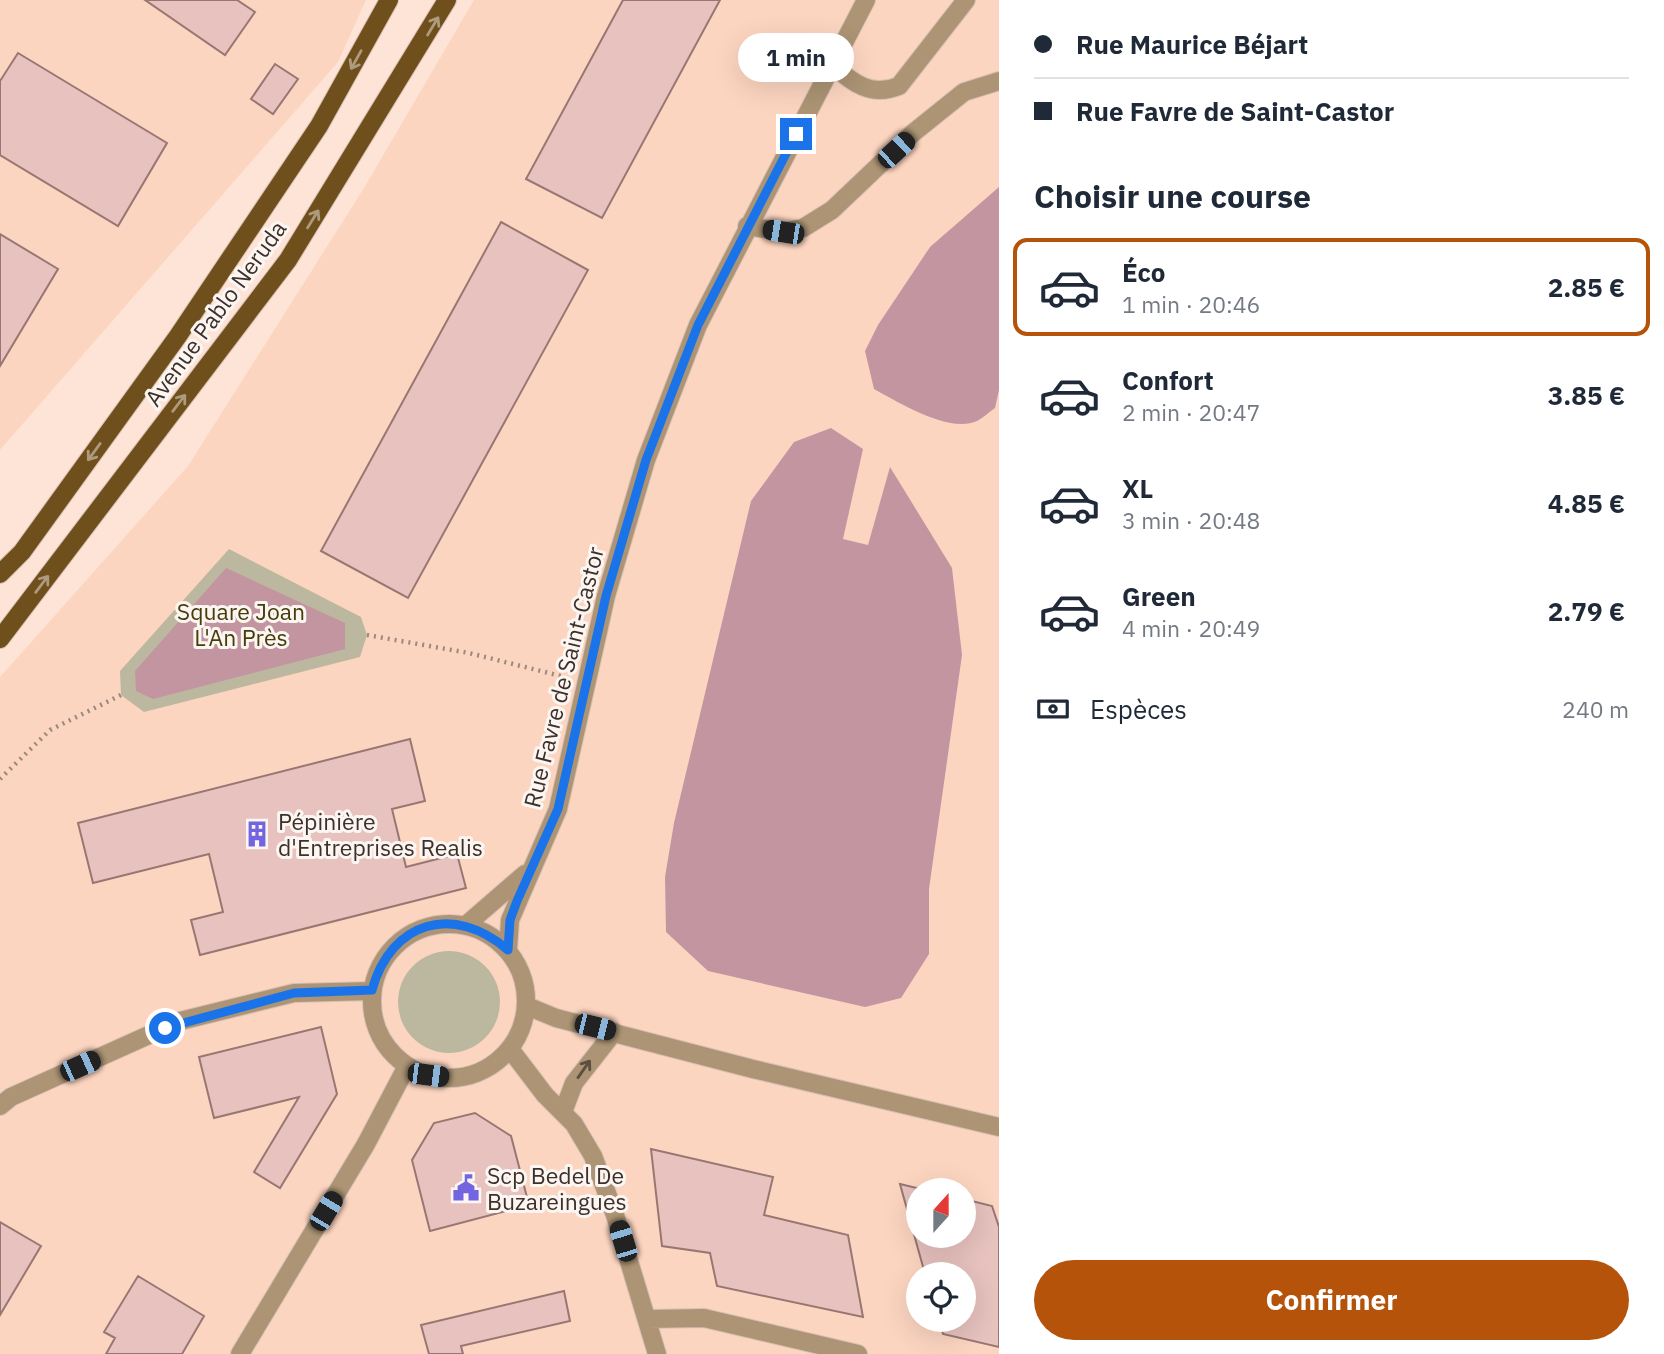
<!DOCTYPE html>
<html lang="fr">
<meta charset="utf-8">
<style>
:root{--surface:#fff;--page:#f2f2f3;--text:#1f2937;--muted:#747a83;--line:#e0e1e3;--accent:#b45309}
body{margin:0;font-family:"IBM Plex Sans",sans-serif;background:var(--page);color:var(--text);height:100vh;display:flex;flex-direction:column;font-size:26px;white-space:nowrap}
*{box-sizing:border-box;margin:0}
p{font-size:23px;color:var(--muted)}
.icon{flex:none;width:38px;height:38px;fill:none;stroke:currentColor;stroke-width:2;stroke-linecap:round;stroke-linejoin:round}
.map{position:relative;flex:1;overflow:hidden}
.drawer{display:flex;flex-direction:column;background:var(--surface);width:665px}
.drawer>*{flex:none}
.top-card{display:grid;align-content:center;height:154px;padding:0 35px;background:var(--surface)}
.needle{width:46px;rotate:21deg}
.buttons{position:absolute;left:906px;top:1178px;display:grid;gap:14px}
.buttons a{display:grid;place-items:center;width:70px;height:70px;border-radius:50%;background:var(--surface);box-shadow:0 7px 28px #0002;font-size:35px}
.end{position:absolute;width:32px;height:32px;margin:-16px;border:9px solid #1a73e8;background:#fff;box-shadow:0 0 0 4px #fff}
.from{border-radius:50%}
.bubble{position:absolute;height:49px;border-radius:24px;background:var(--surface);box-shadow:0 7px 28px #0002;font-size:23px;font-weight:800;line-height:49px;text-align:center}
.car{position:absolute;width:21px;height:42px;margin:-21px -10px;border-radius:9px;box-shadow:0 0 5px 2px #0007;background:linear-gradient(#222 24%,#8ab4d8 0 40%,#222 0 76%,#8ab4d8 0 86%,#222 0)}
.top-card b{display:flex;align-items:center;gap:24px;height:66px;font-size:26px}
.top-card b+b{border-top:2px solid var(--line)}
.top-card i{width:18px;height:18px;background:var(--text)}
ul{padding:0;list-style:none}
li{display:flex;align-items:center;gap:21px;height:98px;margin:0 14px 10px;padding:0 21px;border:4px solid transparent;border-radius:14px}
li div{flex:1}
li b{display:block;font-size:26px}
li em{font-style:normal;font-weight:800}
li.active{border-color:var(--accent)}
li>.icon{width:63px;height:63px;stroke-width:1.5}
h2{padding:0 35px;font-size:32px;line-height:84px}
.pay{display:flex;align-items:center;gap:18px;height:77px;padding:0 35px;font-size:26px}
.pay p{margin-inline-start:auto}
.primary-button{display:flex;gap:14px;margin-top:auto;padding:14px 35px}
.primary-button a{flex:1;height:80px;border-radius:42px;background:var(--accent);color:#fff;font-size:28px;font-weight:800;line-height:80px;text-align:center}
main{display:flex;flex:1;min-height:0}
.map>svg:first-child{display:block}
</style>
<main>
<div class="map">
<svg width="999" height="1354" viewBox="0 0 999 1354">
<rect width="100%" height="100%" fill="#fee4d6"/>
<path fill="#fcd5c0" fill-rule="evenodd" d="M0 0H366L338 62 0 450Z
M474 0H999V1354H0V677L188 466 364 188ZM919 1190H964V1236H919ZM919 1274H964V1320H919Z"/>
<path fill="#bcb89f" d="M229 549 361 617 367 635 360 657 144 712 121 695 120 671Z
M398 1002a51 51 0 1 1 102 0a51 51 0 1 1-102 0Z"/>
<path fill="#c295a1" d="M999 187V390L995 408C989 412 983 418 977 421 949 434 898 402 874 389L865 351 878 325 930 247Z
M831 428 863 449 843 539 868 545 890 467 952 568 962 655 929 889V954L901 998 865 1007 708 971 666 932 665 877 674 823 751 501 794 442Z
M226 568 345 623V649L153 699 136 691 135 671Z"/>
<path fill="#e7c2be" stroke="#987773" stroke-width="2" d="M145 0H237L255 12 225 55Z
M623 0H720L602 218 526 179Z
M18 53 167 143 118 226 0 155V81Z
M275 64 298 79 273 114 251 99Z
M501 222 588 270 408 598 321 551Z
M0 234 58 269 0 366Z
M410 739 425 801 392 809 406 867 457 854 466 888 200 955 191 920 223 912 209 854 93 883 78 823Z
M321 1027 337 1094 280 1188 254 1172 299 1097 214 1118 199 1057Z
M475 1113 511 1136 529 1205 430 1231 412 1160 434 1123Z
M651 1149 773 1177 764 1215 848 1235 863 1317 717 1286 710 1253 662 1246Z
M900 1184 925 1190H919V1236H964V1199L992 1206 999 1227V1347L943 1334 939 1320H964V1274H925Z
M0 1222 41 1246 0 1315Z
M138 1276 204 1316 182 1354H106L115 1338 104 1332Z
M564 1291 570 1321 461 1346 463 1354H429L421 1325Z"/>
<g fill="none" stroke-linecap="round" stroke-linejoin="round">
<g stroke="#d7c0b4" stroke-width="20">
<path id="lane" d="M833 65C853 84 872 97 899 86L966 0
M747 226 783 232 803 228 832 210 913 133 964 92 999 81
M527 1006 556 1018 753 1069 999 1127
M563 1112 574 1083 614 1032"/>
</g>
<g stroke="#d7c0b4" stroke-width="20">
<path id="street" d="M372 1001a77 77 0 1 1 154 0a77 77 0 1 1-154 0Z
M466 925 525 874
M508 950 510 920 558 809 606 596 646 460 698 325 866 0
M510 1049 545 1095 574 1124 593 1156 615 1215 657 1354
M0 1106 11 1097 180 1021 294 993 372 991
M647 1319 704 1318 858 1354
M240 1354 366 1144 407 1066"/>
</g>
<g stroke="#d7c0b4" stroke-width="20">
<path id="primary" d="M0 574 22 552 178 336 319 126 389 0
M0 639 288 260 447 0"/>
</g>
<path stroke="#9b887e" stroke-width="4.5" stroke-dasharray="2 5" stroke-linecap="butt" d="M367 635 469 653 561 676
M0 779 50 730 121 695"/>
<use href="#lane" stroke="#ac9474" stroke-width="18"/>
<use href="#street" stroke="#ac9474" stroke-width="18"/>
<use href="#primary" stroke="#6f4f1c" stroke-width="18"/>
</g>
<defs><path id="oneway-shaft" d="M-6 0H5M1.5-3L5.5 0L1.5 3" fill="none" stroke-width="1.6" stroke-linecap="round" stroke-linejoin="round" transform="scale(1.75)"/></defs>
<g stroke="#ae9a7c">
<use href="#oneway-shaft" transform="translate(433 26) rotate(-59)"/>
<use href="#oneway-shaft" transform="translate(356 60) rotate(119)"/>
<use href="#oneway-shaft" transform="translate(313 219) rotate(-58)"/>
<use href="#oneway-shaft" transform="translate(179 403) rotate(-53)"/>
<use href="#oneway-shaft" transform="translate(94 452) rotate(126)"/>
<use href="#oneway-shaft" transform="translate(42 584) rotate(-53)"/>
</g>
<use stroke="#5e4e40" href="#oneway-shaft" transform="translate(584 1069) rotate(-55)"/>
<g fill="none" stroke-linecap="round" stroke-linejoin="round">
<path stroke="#1a73e8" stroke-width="9" d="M165 1028 294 993 372 990C391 921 454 903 508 950L510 920 517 901 558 809 606 596 646 460 698 325 796 134"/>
</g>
<defs>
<g id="building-bare" transform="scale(2.1)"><path d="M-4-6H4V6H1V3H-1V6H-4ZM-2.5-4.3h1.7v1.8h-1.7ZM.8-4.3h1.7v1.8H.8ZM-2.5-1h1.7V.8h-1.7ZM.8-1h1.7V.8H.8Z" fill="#7364df" stroke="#fcf6f2" stroke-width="2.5" paint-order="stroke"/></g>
<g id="civic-bare" transform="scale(2.1)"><path d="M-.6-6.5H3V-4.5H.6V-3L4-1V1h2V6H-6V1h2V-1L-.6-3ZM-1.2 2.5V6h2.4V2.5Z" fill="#7364df" stroke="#fcf6f2" stroke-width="2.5" paint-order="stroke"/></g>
</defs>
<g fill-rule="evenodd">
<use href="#building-bare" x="257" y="834"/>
<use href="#civic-bare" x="466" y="1188"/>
</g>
<g text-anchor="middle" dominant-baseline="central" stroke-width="6" stroke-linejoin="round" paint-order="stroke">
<g font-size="23" fill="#3d302a" stroke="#fcf6f2">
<text transform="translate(215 313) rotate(-54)">Avenue Pablo Neruda</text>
<text transform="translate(563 677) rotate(-76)">Rue Favre de Saint-Castor</text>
</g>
<g font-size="23" fill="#463e09" stroke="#fcf6f2">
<text x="241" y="611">Square Joan<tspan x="241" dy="26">L'An Près</tspan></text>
</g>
<g font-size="23" fill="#3d302a" stroke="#fcf6f2" text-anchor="start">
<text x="278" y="821">Pépinière<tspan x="278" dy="26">d'Entreprises Realis</tspan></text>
<text x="487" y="1175">Scp Bedel De<tspan x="487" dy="26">Buzareingues</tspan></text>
</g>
</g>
</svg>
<div class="buttons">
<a><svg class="needle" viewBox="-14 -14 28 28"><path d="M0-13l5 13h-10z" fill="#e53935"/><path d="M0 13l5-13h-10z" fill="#747a83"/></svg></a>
<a><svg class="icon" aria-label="locate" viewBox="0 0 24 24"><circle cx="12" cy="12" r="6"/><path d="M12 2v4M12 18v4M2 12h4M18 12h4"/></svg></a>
</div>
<i class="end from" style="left:165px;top:1028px"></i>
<i class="end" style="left:796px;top:134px"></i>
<div class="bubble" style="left:738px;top:33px;width:116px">1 min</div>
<i class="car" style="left:896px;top:150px;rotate:47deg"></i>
<i class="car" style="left:783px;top:232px;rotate:279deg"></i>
<i class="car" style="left:595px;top:1027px;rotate:104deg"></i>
<i class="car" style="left:80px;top:1066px;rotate:66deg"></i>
<i class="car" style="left:428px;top:1075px;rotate:97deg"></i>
<i class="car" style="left:326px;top:1211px;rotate:31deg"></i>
<i class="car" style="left:623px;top:1241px;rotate:343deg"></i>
</div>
<section class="drawer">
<div class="top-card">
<b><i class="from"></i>Rue Maurice Béjart</b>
<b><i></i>Rue Favre de Saint-Castor</b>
</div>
<h2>Choisir une course</h2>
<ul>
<li class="active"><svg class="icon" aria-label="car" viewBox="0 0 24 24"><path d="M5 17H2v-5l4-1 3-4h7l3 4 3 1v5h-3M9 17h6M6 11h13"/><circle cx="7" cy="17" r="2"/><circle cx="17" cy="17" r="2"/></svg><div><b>Éco</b><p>1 min · 20:46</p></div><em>2.85 €</em></li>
<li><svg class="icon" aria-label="car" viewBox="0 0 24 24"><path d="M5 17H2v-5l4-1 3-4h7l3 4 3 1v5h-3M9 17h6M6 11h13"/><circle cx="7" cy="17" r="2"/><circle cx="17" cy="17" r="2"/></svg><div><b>Confort</b><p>2 min · 20:47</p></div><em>3.85 €</em></li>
<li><svg class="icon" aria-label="car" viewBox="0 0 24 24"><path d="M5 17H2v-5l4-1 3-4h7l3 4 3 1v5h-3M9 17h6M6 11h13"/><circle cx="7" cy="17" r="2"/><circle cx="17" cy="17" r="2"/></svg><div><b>XL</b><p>3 min · 20:48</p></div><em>4.85 €</em></li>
<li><svg class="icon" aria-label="car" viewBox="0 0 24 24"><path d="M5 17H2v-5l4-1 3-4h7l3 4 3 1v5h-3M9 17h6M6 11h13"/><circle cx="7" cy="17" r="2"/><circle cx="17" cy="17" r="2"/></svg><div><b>Green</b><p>4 min · 20:49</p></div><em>2.79 €</em></li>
</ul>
<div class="pay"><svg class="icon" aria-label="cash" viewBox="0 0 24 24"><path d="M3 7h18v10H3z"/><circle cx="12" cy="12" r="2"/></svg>Espèces<p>240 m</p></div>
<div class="primary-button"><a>Confirmer</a></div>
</section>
</main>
